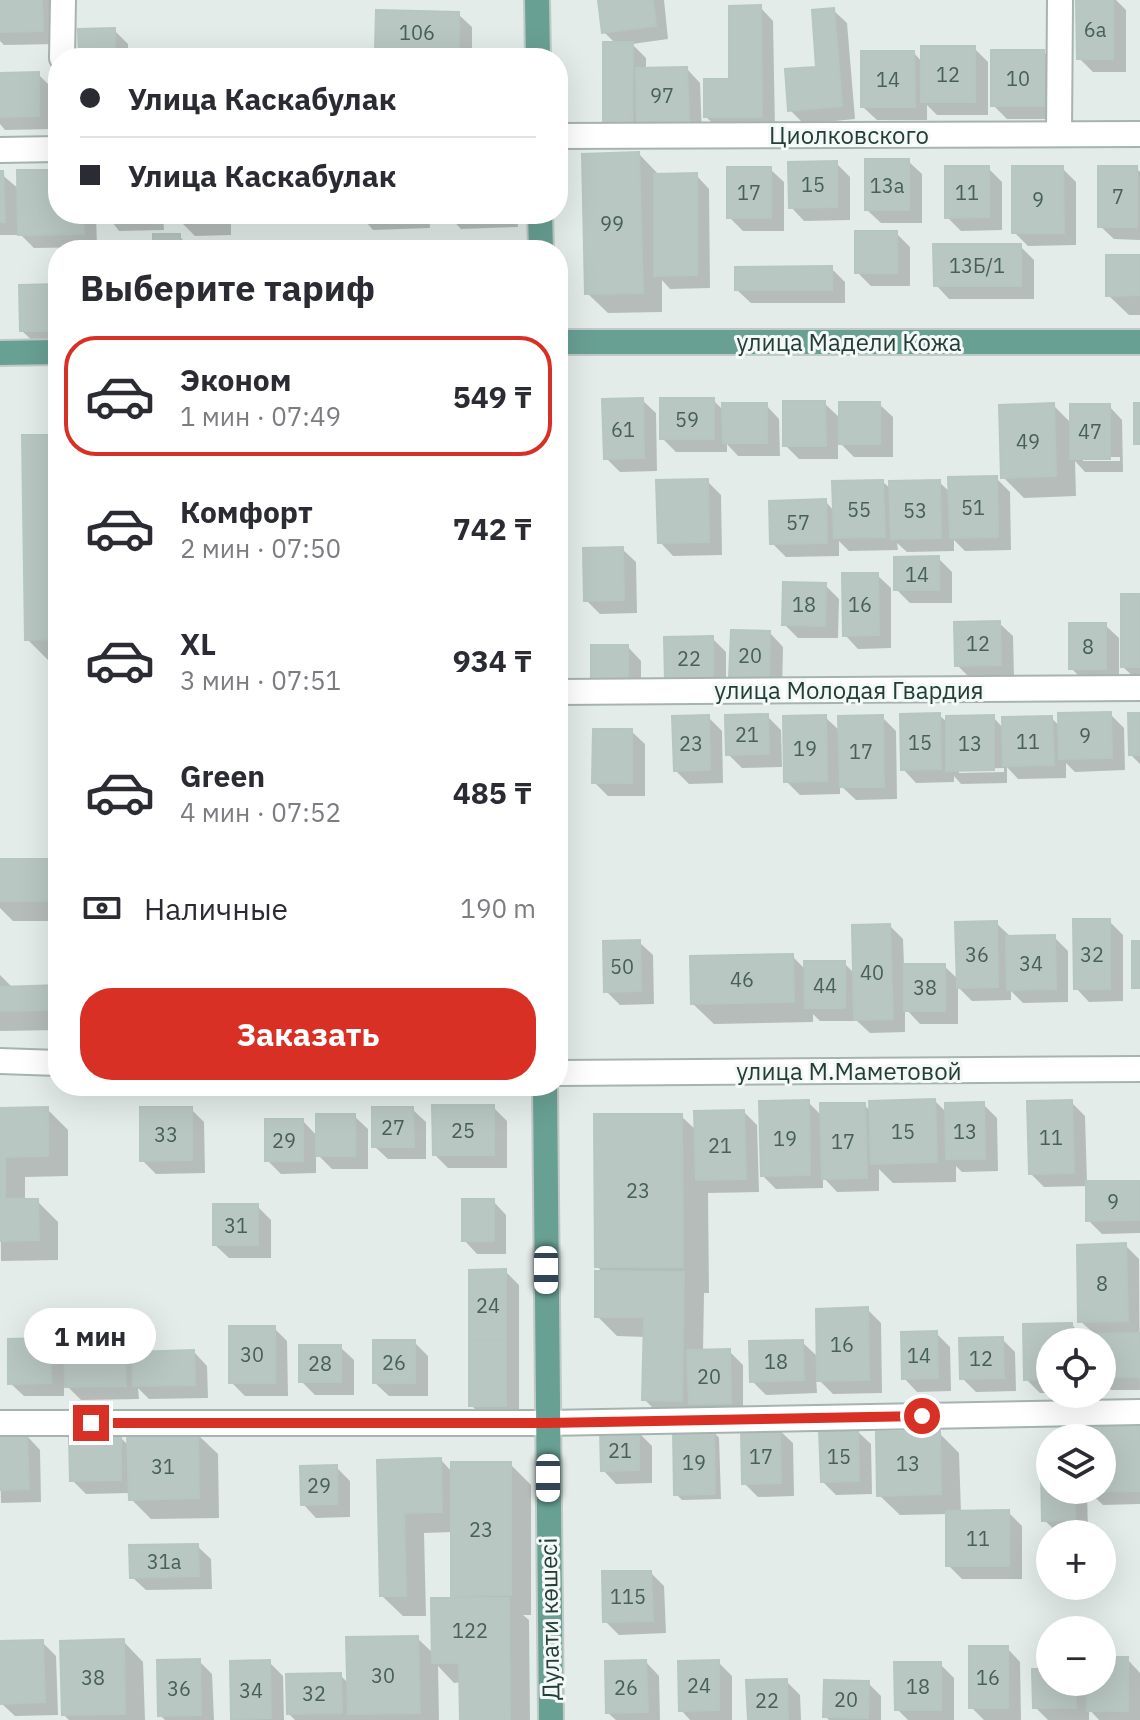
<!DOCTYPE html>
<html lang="ru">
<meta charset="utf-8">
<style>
:root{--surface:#fff;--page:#f2f2f3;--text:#2b2b33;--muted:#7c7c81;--line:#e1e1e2;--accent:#d93025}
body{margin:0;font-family:"IBM Plex Sans",sans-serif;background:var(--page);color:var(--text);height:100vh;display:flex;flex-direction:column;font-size:30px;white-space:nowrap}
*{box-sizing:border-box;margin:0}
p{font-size:26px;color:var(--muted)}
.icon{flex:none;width:44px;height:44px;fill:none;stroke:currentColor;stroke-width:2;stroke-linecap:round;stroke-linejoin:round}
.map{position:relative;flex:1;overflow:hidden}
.side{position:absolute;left:48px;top:240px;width:520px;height:856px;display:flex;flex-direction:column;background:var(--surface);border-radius:32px;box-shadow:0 8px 32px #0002}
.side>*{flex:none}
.guide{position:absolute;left:48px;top:48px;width:520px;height:176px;border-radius:32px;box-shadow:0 8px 32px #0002;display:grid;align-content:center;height:176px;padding:0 32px;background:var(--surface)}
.fabs{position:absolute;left:1036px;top:1328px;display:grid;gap:16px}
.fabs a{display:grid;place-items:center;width:80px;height:80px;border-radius:50%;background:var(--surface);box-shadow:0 8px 32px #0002;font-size:40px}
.end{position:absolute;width:36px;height:36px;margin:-18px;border:10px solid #d93025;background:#fff;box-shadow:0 0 0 4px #fff}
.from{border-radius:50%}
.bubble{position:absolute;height:56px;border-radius:28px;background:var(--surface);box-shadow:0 8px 32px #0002;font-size:26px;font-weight:700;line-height:56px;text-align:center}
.car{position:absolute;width:24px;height:48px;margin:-24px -12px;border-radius:10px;box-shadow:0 0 6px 2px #0007;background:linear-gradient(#fff 24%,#345 0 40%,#fff 0 76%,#345 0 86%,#fff 0)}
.guide b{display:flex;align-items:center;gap:28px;height:76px;font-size:30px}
.guide b+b{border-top:2px solid var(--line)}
.guide i{width:20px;height:20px;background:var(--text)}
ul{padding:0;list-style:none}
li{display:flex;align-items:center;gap:24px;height:120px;margin:0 16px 12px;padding:0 16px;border:4px solid transparent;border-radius:32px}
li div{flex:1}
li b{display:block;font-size:30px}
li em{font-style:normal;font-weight:700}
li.on{border-color:var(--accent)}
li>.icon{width:72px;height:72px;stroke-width:1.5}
h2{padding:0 32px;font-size:36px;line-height:96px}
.pay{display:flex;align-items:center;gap:20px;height:88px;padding:0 32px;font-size:30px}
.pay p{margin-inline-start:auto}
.primary-button{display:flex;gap:16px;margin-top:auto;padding:16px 32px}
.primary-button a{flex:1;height:92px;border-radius:32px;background:var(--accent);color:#fff;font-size:32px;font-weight:700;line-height:92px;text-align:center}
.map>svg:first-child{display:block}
</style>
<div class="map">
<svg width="1140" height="1720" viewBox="0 0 1140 1720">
<rect width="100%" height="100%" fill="#e3ece9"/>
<path fill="#0003" fill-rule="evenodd" d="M0 0H52L56 44 4 45 0 41Z
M600 0H664L668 39 632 44 646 58V70L687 69 700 83 702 136 618 138 616 44 604 32Z
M1078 0H1116L1126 10V72H1093L1079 58Z
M760 7 773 21 775 130H720L706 117 731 81Z
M833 10 847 23 855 119 804 124 790 110 819 69Z
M458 14 472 27V58H384L377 51Z
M114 30 128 44V58H81Z
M974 48 988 62V115H937L927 105V120H877L863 107 914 53 923 63Z
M1044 52 1057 66V119H1007L993 105Z
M38 74 52 88V129L5 130 0 124V75Z
M639 154 660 176 696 175 709 189 710 288 670 289 662 280V312L608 313 587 293Z
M908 161 922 174V223H881L867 210Z
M836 163 850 177V220L804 221 791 207Z
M988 168 1002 182V230L961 231 947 217Z
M1062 168 1076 182V245L1028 246 1014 232Z
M1136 168 1140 172V240L1114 239 1100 226Z
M770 169 784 182V231H743L729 217Z
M58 172V214H96L97 247 34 248 18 232V235H0V173L20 190Z
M106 214H163L164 230 119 231Z
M181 214H231V235L195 236 181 222Z
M359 214H429L430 228 373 230Z
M447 214H517L518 227 461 229Z
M896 233 910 247V286H871L857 272Z
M179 236 193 250H155Z
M1020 246 1034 260V299H949L936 285Z
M1140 257V315H1129L1108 295Z
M831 268 845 282V303H751L737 290Z
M58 286V344H36L22 331Z
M642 400 656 413 657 471 620 472 606 458Z
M713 400 724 411 766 405 779 419 780 456H738L727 444V452H676L662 438Z
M824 403 841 419 879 404 893 417V457H854L838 441V459H799L785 445Z
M1053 405 1072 424 1109 406 1122 420 1123 472H1085L1075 461 1076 496 1024 498 1003 477ZM1083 457H1120V461H1083Z
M58 437V666H54L27 639Z
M996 478 1010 492 1011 550 965 551 954 540V551L907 552 897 543 898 550 849 551 839 541V556L786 557 772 543 825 501 835 512 883 482 892 490 939 482 951 493Z
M707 481 721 495 722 555 673 556 660 542Z
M622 549 636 562 637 613 600 614 586 600Z
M938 558 952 572V603H910L896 589Z
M877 575 891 588V648L858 649 845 635Z
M825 585 839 599 838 638H798L784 624Z
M1140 596V680H1137L1123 667Z
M999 623 1013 636 1014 678 971 679 957 665Z
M1105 625 1119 638V682H1085L1071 668Z
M770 633 783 647 782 692 745 690 731 677Z
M712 638 726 652V693L681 694Z
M628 647 641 661V697H607Z
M1110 714 1124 728 1125 770 1075 772 1066 763V778L1018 779 1007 767V783L961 784 954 776V782L916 783 903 769 939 715 948 723 993 717 1004 729 1051 718 1061 727ZM1004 768V772L959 773V769Z
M1140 715V764L1131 755Z
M767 716 781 730 782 767 742 768 728 754Z
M708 717 722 731 723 783 689 784 676 771Z
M825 717 841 732 882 717 896 731 897 799 856 800 840 785V794L800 795 786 781Z
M631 731 645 744V796H608L594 782Z
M0 861H58V921H13L0 908Z
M1109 921 1123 935V1001L1089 1002 1076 988Z
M996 923 1010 936 1054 937 1068 951V1002L1023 1003 1011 991V1000L972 1001 958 987V1024H920L905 1008V1032L870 1033 857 1021H820L813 1014V1022L714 1024 693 1004 792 956 806 970 844 963 855 974 890 926 903 939 904 966H944L959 980Z
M639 942 653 955 654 1004 620 1005 606 991Z
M0 975 14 989 58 987V1030L0 1031Z
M935 1101 947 1113 983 1104 997 1118 998 1171 962 1172 956 1166V1182L893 1183 879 1169V1191L837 1192 823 1177V1188L776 1189 762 1175 808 1102 822 1116 864 1105 872 1112Z
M1071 1102 1085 1116 1087 1183H1140V1233L1102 1234 1088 1220V1186L1044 1187 1031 1174Z
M493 1107 507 1121V1168H448L435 1155Z
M47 1109 68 1130V1176L25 1177V1201H37L58 1222V1260L1 1261 0 1110Z
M191 1109 204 1122 205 1173 156 1174 142 1160Z
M412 1109 426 1122V1159H388L374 1146Z
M744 1112 757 1125 759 1192 708 1193 709 1293H704L703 1352 729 1351 743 1365V1416L665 1420 644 1399 646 1337 617 1336 597 1316 603 1273 597 1266 681 1116 697 1131Z
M354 1116 368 1129V1169H332L316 1153V1173L281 1174 267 1160 303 1121 318 1137Z
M493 1201 506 1215V1254H477L464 1240Z
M257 1206 271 1220V1258H229L215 1245Z
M1125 1245 1139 1259 1140 1390H1111L1102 1382V1342H1096V1335L1080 1321Z
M505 1271 519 1285V1419H485L471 1405 475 1342 471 1339Z
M867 1309 881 1323 882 1393 833 1394 816 1377 817 1393 766 1395 752 1381 802 1342 819 1358Z
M1072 1325 1085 1338V1342H1050V1393H1040L1026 1379 1025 1326Z
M274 1328 287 1341 288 1396H245L231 1382Z
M936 1333 950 1347 951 1391 917 1392 904 1378Z
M1002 1339 1015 1352 1016 1391 976 1392 962 1378Z
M50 1340 66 1356 124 1345 132 1354 194 1352 207 1366 208 1398 149 1399 138 1388 139 1399 81 1400 64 1383V1396H24L10 1383Z
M414 1342 428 1356V1396H389L375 1383Z
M340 1347 354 1360V1395H315L301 1381Z
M1140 1427V1504L1103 1505 1087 1490H1102V1438H1088Z
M779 1430 793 1443 794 1496 758 1497 744 1483Z
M713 1431 719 1438 721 1499 682 1500 676 1494Z
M857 1431 871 1444 872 1494 836 1495 823 1482Z
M638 1432 652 1446V1483L616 1484 603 1470Z
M939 1433 959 1453 961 1513 1008 1512 1022 1526V1579H962L948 1565V1514L900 1515 879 1495Z
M197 1434 218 1454 219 1518 151 1519 131 1499 130 1493 86 1494 72 1480 120 1437 129 1446Z
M27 1436 40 1450 41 1502 1 1503 0 1437Z
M441 1460 453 1473 510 1464 531 1485V1615H523L529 1620 530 1720H462L461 1682 454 1683 438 1666 439 1720H295L289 1714 340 1675 349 1684 417 1638 434 1654 458 1600 453 1595V1532L424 1533 426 1616H403L382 1596 379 1462Z
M336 1467 350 1481V1517L316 1518 303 1504Z
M1050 1472V1490H1087L1088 1533H1058L1044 1520Z
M197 1546 211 1559 212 1589 146 1590 132 1577Z
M651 1573 664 1586 666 1633 619 1635 605 1621Z
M123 1641 143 1662 145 1720H69L64 1715Z
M42 1642 56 1656 58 1715 15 1716 1 1703 0 1643Z
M1007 1648 1020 1662 1021 1720H984L971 1707Z
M1102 1659H1127L1140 1673V1720H1099L1089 1709V1720H1048L1035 1707 1050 1671V1682H1085L1089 1686V1682H1102Z
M199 1661 212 1674 214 1720H165L160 1715Z
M269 1662 283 1676 284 1720H235L233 1718Z
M646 1662 659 1676 660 1720H616L608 1713Z
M718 1662 732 1676V1720H690L681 1710Z
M940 1664 954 1678V1720H908L897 1709Z
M787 1682 800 1695 801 1720H750Z
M868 1683 881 1696V1720H829L825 1716Z"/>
<path fill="#b9c7c2" stroke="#b6c6c0" stroke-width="2" d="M0 0H42L43 31 0 32Z
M598 0H653L656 26 602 33Z
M1076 0H1113V59H1077Z
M761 5 762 117H704V79H729V6Z
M834 8 842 106 788 111 785 69 816 67 812 10Z
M376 10 459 12V52L375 51Z
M115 28V58H79L78 29Z
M603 42H633L632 125H603Z
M921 46H975V102H921Z
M991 50H1044V106H991Z
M861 51H914L915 107H861Z
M687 67 689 123 637 124 636 68Z
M39 72V116L0 117V73Z
M639 152 643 293 585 294 582 154Z
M865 159H909V210H865Z
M837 161V207L789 208 788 162Z
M945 166H989V217L945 218Z
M1012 166H1063L1064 233H1012Z
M1098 166H1137V227H1098Z
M727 167H771V218H727Z
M17 170H58V214H83L84 234 18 235Z
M0 171H3L5 222H0Z
M697 173V275L654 276V174Z
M179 214H218V222L179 223Z
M855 231H897V273H855Z
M153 234H180V250H153Z
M933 244H1021V286H934Z
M1106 255H1140V295L1106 296Z
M832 266V290H735V267Z
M58 284V331H20L19 285Z
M643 398 644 458 604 459 602 399Z
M660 398H714V439H660Z
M783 401H825L826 446H783Z
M839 402H880V444H839Z
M722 403H767V443H723Z
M1054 403 1056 476 1001 478 999 405Z
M1134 403H1140V444H1134Z
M1070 404H1110V459H1070Z
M22 435H58V639L25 640Z
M997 476 998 537 950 538 948 477Z
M708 479 709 542 658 543 656 480Z
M883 480 885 537 834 538 832 481Z
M940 480 941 538 891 539 889 481Z
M826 499 827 543 770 544 769 501Z
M623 547 624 600 584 601 583 548Z
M939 556V590H894V557Z
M842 573H878L879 635 843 636Z
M783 582 826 583 825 626 782 625Z
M1121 594H1140V667H1121Z
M1000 621 1001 665 955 666 954 622Z
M1069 623H1106V669H1069Z
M731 630 770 631 769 679 729 678Z
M713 636V680L665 681 664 637Z
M591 645H628V684H591Z
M1111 712 1112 758 1059 759 1058 713Z
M940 713 941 769 901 770 900 714Z
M1128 713H1140V755H1129Z
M768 714 769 754 726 755 725 715Z
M709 715 710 770 674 771 672 716Z
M826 715 827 781 784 782 783 716Z
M883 715 884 787H840L838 716Z
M994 715V770L946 771V716Z
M1052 716 1054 765 1003 766 1002 717Z
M593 729H632V783H592Z
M0 859H58V901H0Z
M1073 919H1110V989H1074Z
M997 921 998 987 957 988 955 922Z
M890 924 893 1019 854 1020 852 925Z
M1055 935 1056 989 1007 990 1006 936Z
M640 940 641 991 604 992 603 941Z
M1132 941H1140V988H1132Z
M793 954 794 1002 691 1004 690 956Z
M804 961H845V1008H805Z
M904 964H945V1011H904Z
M58 985V1010L0 1011V987Z
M935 1099 937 1162 871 1164 869 1101Z
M809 1100 810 1175 761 1176 759 1101Z
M1072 1100 1074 1173 1029 1174 1027 1101Z
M984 1102 985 1159H946L945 1103Z
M820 1103H865L867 1178 822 1179Z
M432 1105H494V1155H433Z
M48 1107V1156L5 1157V1199H38L39 1240 0 1241V1108Z
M140 1107H192V1160L140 1161Z
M372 1107H413L414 1147H372Z
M744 1110 746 1179 696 1180 694 1111Z
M316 1114H355V1156H316Z
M594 1114H682L683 1267H595Z
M265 1119H303V1161H265Z
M1086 1181H1140V1220L1086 1221Z
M462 1199H494V1241H462Z
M213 1204H258V1245H213Z
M1126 1243 1128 1321 1078 1322 1077 1245Z
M506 1269V1340H469V1270Z
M595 1271 684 1272 682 1401 642 1400 644 1317H595Z
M868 1307 869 1380 817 1381 816 1309Z
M1072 1323 1073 1342H1050V1379L1024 1380 1023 1324Z
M229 1326H275V1383H229Z
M937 1331 938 1378 902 1379 901 1332Z
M1140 1333V1377H1102V1342H1094V1334Z
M1003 1337 1004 1378 960 1379 959 1338Z
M51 1338V1383L8 1384V1339Z
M373 1340H415V1383H373Z
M803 1340 804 1380 750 1382 749 1341Z
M469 1341H506V1406H469Z
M125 1343 126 1386 65 1387 64 1345Z
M299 1345H341V1382H299Z
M730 1349 731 1403 689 1404 687 1350Z
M194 1350 195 1385 133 1386 132 1352Z
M1140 1425V1491L1087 1492V1490H1102V1438H1086V1426Z
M741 1428H780L781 1483 742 1484Z
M714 1429 715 1494 674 1495 673 1430Z
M858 1429 859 1481 821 1482 819 1430Z
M639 1430V1470L601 1471 600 1431Z
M940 1431 941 1494 877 1496 876 1432Z
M198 1432 199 1498 129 1500 127 1433Z
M27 1434 29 1489 0 1490V1435Z
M121 1435V1480L70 1481 69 1436Z
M441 1458 442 1512 404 1513 406 1596H380L377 1460Z
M451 1462H511V1595L451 1596Z
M337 1465V1504L301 1505 300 1466Z
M1041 1470H1050V1490H1075V1520L1042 1521Z
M1009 1510V1566H946V1511Z
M198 1544 199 1576 130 1578 129 1545Z
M602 1571H651L653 1621 603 1622Z
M431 1598H509L510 1720H460L459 1663H432Z
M418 1636 420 1713 348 1714 346 1637Z
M124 1639 125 1714 62 1715 60 1641Z
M43 1640 45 1702 0 1704V1641Z
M969 1646H1008V1708H969Z
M1102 1657H1128V1711H1087V1682H1102Z
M200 1659 201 1715 158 1716 157 1660Z
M270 1660 271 1718 231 1719 230 1661Z
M646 1660 648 1712 606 1713 605 1661Z
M719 1660V1710L679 1711 678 1661Z
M894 1662H941V1710H895Z
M1032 1669H1050V1682H1076V1708H1033Z
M341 1673 342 1713 287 1714 286 1674Z
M787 1679 788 1720H748L746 1680Z
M824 1680 869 1681 868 1718 823 1717Z"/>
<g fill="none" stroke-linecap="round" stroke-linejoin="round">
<g stroke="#a6b4b0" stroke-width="28">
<path id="minor" d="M62 58 63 0
M1059 134 1060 0
M558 136 1140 134
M0 150 58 149
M558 692 1140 688
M0 1061 58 1063
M558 1073 1140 1069
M0 1423H547L1140 1412"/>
</g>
<g stroke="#c1c9c7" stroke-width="28">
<path id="major" d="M537 0 538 58
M540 214 541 250
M558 342H1140
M0 353 58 352
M545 1086 551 1720"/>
</g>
<use href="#minor" stroke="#fff" stroke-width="24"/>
<use href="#major" stroke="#69a094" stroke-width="24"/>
</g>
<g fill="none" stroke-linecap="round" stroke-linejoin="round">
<path stroke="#d93025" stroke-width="10" d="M91 1423H547L922 1416"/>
</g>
<g text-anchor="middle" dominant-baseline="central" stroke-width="6" stroke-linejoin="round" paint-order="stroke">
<g font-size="20" fill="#48605a">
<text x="1095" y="29">6а</text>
<text x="417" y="32">106</text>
<text x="948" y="74">12</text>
<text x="1018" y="78">10</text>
<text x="888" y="79">14</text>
<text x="662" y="95">97</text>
<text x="813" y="184">15</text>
<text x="887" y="185">13а</text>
<text x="749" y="192">17</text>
<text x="967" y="192">11</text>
<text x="1118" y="196">7</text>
<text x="1038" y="199">9</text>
<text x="612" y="223">99</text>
<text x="977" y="265">13Б/1</text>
<text x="687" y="419">59</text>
<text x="623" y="429">61</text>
<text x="1090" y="431">47</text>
<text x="1028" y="441">49</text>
<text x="973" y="507">51</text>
<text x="859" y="509">55</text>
<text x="915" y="510">53</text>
<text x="798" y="522">57</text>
<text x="917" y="574">14</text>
<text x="804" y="604">18</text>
<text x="860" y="604">16</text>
<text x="978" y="643">12</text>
<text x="1088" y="646">8</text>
<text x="750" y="655">20</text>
<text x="689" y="658">22</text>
<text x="747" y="734">21</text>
<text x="1085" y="735">9</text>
<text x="1028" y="741">11</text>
<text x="920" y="742">15</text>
<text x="691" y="743">23</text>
<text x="970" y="743">13</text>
<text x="805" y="748">19</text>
<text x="861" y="751">17</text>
<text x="977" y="954">36</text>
<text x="1092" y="954">32</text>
<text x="1031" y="963">34</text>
<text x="622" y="966">50</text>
<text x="872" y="972">40</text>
<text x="742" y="979">46</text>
<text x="825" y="985">44</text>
<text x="925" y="987">38</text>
<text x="393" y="1127">27</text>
<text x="463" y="1130">25</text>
<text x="903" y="1131">15</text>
<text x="965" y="1131">13</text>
<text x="166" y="1134">33</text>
<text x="1051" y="1137">11</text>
<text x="785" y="1138">19</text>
<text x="284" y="1140">29</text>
<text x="843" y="1141">17</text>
<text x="720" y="1145">21</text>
<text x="638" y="1190">23</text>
<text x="1113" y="1201">9</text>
<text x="236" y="1225">31</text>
<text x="1102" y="1283">8</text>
<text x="488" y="1305">24</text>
<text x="842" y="1344">16</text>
<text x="252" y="1354">30</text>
<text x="919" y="1355">14</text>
<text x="981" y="1358">12</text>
<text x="776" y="1361">18</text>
<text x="394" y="1362">26</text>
<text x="320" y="1363">28</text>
<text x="709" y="1376">20</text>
<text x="620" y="1450">21</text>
<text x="761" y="1456">17</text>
<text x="839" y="1456">15</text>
<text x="694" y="1462">19</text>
<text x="908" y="1463">13</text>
<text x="163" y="1466">31</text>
<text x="319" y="1485">29</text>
<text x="481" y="1529">23</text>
<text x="978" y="1538">11</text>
<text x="164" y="1561">31а</text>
<text x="628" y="1596">115</text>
<text x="470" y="1630">122</text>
<text x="383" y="1675">30</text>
<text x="93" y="1677">38</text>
<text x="988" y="1677">16</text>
<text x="699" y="1685">24</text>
<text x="918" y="1686">18</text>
<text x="626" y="1687">26</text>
<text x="179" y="1688">36</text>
<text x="251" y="1690">34</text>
<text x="314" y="1693">32</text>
<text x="846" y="1699">20</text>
<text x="767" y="1700">22</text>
</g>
<g font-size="24" fill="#233d37" stroke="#f4f9f7">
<text x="849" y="135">Циолковского</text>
<text x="849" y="342">улица Мадели Кожа</text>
<text x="849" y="690">улица Молодая Гвардия</text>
<text x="849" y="1071">улица М.Маметовой</text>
<text transform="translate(549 1619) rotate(-91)">Дулати көшесі</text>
</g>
</g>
</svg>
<div class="fabs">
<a><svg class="icon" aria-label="locate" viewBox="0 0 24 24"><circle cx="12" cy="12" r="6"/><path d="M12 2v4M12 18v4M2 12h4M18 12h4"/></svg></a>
<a><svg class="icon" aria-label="layers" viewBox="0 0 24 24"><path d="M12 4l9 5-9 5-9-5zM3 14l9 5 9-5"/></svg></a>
<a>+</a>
<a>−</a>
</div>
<i class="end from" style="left:922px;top:1416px"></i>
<i class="end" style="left:91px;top:1423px"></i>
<div class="bubble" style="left:24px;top:1308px;width:132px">1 мин</div>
<i class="car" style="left:546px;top:1270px;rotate:180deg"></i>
<i class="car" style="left:548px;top:1478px;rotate:180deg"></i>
<div class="guide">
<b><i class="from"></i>Улица Каскабулак</b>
<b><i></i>Улица Каскабулак</b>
</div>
<section class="side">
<h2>Выберите тариф</h2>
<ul>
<li class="on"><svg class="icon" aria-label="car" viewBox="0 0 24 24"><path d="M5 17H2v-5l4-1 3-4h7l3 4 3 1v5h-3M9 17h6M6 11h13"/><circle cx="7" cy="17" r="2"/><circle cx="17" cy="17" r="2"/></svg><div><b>Эконом</b><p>1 мин · 07:49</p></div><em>549 ₸</em></li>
<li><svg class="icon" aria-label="car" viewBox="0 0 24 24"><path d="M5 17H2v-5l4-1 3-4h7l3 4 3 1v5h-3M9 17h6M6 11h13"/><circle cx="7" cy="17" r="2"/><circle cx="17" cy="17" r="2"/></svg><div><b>Комфорт</b><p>2 мин · 07:50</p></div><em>742 ₸</em></li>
<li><svg class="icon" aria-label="car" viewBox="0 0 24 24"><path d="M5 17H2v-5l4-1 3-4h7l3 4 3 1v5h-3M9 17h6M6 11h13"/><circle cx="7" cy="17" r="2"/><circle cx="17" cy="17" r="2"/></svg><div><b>XL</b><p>3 мин · 07:51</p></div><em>934 ₸</em></li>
<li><svg class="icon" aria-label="car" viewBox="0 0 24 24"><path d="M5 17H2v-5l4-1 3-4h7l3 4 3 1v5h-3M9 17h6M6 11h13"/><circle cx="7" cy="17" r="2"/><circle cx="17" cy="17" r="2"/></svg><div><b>Green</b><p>4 мин · 07:52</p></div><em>485 ₸</em></li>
</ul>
<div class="pay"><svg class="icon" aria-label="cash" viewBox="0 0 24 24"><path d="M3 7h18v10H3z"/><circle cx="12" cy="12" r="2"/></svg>Наличные<p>190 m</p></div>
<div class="primary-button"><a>Заказать</a></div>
</section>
</div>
